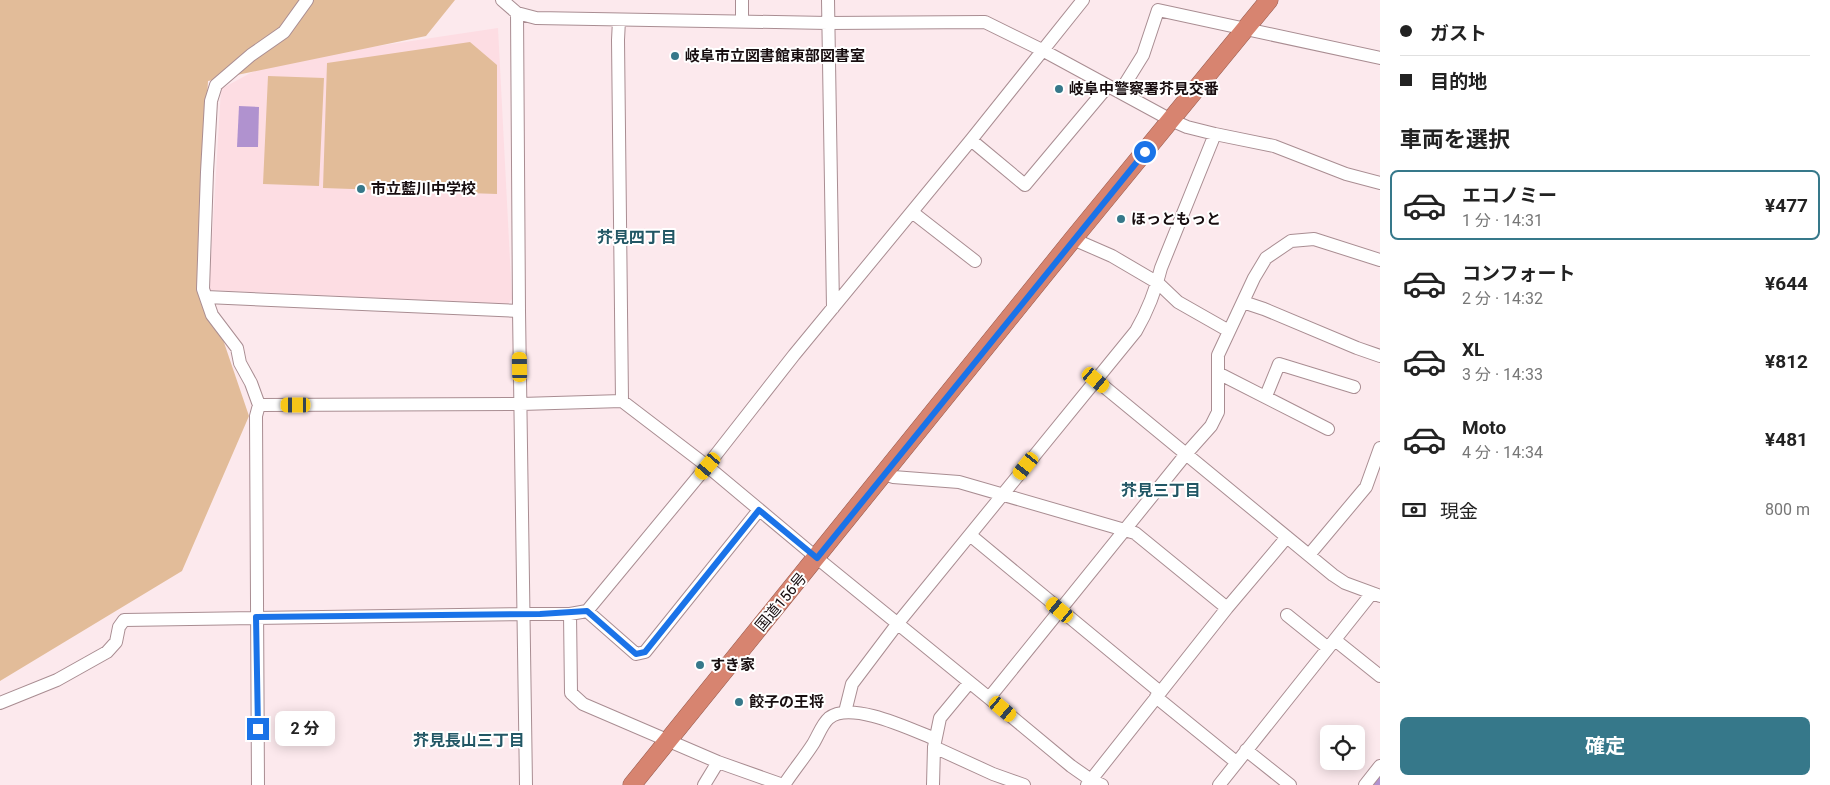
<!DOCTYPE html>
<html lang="ja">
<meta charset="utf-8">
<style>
:root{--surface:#fff;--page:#f6f6f6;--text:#222;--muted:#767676;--line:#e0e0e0;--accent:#36788a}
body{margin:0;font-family:Roboto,"Noto Sans JP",sans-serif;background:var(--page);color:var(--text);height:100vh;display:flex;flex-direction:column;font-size:19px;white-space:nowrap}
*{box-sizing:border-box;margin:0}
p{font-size:16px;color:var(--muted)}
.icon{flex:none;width:28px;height:28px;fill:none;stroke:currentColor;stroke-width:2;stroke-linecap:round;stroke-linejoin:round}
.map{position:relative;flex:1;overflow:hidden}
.sheet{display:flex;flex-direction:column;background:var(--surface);width:450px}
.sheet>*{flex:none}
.top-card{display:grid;align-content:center;height:110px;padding:0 20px;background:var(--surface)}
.fabs{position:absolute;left:1320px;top:725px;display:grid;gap:10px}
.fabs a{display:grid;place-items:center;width:45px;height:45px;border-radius:8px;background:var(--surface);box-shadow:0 2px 12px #0003;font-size:25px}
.end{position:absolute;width:22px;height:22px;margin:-11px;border:6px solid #1a73e8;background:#fff;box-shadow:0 0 0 2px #fff}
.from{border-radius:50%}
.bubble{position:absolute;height:35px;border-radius:8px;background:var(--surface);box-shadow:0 2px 12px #0003;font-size:16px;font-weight:700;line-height:35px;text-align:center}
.car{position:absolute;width:15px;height:30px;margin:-15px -8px;border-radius:6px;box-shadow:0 0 4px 1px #0007;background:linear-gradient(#f5c518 24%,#345 0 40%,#f5c518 0 76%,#345 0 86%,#f5c518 0)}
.top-card b{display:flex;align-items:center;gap:18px;height:48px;font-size:19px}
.top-card b+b{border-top:1px solid var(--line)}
.top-card i{width:12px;height:12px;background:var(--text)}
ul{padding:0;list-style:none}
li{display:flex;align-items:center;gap:15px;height:70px;margin:0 10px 8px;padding:0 10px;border:2px solid transparent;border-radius:8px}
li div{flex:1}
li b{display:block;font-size:19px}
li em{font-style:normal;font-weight:700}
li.active{border-color:var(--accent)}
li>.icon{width:45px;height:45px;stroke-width:1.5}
h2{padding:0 20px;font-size:22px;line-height:60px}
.pay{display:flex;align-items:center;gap:12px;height:55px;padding:0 20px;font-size:19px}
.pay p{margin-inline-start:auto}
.cta{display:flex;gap:10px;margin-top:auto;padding:10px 20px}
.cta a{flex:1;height:58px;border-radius:8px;background:var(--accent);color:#fff;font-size:20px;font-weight:700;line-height:58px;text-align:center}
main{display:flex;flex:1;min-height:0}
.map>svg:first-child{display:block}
</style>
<main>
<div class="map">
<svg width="1380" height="785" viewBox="0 0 1380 785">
<rect width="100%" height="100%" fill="#fce9ed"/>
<path fill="#fddde3" d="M498 28 512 299 508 304 209 290 221 89 271 62Z"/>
<path fill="#e2bc99" d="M0 0H455L426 36 208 81 198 266 249 416 182 571 0 681Z
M470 42 497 65V194L323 188 327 63Z
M268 76 324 78 319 186 263 184Z"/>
<path fill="#b092cf" d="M239 106 259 107 258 147H237Z"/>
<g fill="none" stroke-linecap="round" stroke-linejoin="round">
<path stroke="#b092cf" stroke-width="11" d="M1376 785 1380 780"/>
<g stroke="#a98d92" stroke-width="14">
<path id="minor" d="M307 0 284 32 251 55 216 85 211 101 207 172 203 289 212 315 237 348 240 363 251 383 259 405 521 404 622 401 707 466 817 558 989 698 1071 766 1091 780 1102 785
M502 0 517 13 536 18 828 23 985 22 1044 51 1171 120 1187 127 1215 134 1274 146 1346 174 1380 183
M828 0 833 308
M517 13 519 311 526 785
M619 20 618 40 622 401
M742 22V0
M1120 92 1143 55 1158 10 1380 58
M971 140 1025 185 1108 86
M912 212 975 261
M1073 239 1112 256 1158 283 1178 302 1229 331
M206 297 519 311
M1243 302 1264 309 1357 348 1380 356
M1218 373 1328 429
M1096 380 1333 575 1345 583 1380 596
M1266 396 1279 364 1354 387
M885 474 893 477 959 482 1135 533 1227 608
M970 535 1160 692
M1309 555 1366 487 1380 448
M587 611 636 654 645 652 759 510
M570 614 571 693 583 704 718 762 783 785
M1287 615 1328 648
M1335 640 1380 676
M1156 697 1236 762
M989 698 1186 454 1211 426 1218 412V355L1254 278 1266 258 1291 241 1314 239 1380 260
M0 703 57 680 107 652 116 642 119 627 124 620 525 614H570L587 611 707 466 794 355 971 140 1083 0
M845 712 852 684 898 623 1136 331C1147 312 1156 289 1161 268L1215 134
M934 747 993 774 1024 785
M1246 750 1290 785
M258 785 256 416 259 405
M704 785 718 762
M784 785C793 771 804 758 813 744 818 736 822 724 829 718 851 700 912 730 935 739
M933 785 934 747 940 718 969 683
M1087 785 1227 608 1287 537
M1219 785 1372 593
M1365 785 1380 766"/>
</g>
<g stroke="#945a4e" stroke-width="19">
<path id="highway" d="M632 785 1073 239 1269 0"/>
</g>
<use href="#minor" stroke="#fff" stroke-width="12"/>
<use href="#highway" stroke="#d78470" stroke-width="18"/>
</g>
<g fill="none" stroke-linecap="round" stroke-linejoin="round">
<path stroke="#1a73e8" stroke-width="6" d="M258 729 256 617 540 614 587 611 636 654 645 652 759 510 817 558 1145 152"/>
</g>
<g fill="#36788a" stroke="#fff" stroke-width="2">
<circle cx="675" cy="56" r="5"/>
<circle cx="1059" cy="89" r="5"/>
<circle cx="361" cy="189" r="5"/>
<circle cx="1121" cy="219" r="5"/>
<circle cx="700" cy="665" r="5"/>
<circle cx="739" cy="702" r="5"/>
</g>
<g text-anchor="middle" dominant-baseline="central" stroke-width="4" stroke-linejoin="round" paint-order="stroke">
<g font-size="15" font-weight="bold" fill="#170d0f" stroke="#fff" text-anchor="start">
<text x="685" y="56">岐阜市立図書館東部図書室</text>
<text x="1069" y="89">岐阜中警察署芥見交番</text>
<text x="371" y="189">市立藍川中学校</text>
<text x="1131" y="219">ほっともっと</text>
<text x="710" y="665">すき家</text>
<text x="749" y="702">餃子の王将</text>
</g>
<g font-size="15" fill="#170d0f" stroke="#fff">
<text transform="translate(781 602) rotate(-50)">国道156号</text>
</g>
<g font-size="16" font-weight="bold" fill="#225765" stroke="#fff">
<text x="637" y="237">芥見四丁目</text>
<text x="1161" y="490">芥見三丁目</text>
<text x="469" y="740">芥見長山三丁目</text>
</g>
</g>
</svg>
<div class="fabs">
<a><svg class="icon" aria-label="locate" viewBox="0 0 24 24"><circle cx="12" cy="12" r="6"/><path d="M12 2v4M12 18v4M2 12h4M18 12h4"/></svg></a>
</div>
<i class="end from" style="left:1145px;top:152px"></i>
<i class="end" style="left:258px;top:729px"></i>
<div class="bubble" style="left:275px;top:711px;width:60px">2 分</div>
<i class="car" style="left:520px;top:367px;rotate:359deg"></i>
<i class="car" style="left:1096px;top:380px;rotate:130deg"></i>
<i class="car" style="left:296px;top:405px;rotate:270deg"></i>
<i class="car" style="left:708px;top:466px;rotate:220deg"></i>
<i class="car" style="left:1026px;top:466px;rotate:219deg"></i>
<i class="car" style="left:1060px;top:610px;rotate:310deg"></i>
<i class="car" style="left:1003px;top:709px;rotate:130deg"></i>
</div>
<section class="sheet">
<div class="top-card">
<b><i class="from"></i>ガスト</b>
<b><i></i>目的地</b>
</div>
<h2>車両を選択</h2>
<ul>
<li class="active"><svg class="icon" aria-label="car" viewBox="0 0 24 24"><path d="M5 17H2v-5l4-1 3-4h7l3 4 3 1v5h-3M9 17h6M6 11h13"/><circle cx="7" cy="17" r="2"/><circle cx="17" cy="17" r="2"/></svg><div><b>エコノミー</b><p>1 分 · 14:31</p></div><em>¥477</em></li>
<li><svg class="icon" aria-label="car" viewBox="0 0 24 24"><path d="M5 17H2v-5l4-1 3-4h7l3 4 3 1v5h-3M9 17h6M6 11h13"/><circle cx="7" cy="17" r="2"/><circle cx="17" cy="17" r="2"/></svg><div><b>コンフォート</b><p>2 分 · 14:32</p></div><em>¥644</em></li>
<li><svg class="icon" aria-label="car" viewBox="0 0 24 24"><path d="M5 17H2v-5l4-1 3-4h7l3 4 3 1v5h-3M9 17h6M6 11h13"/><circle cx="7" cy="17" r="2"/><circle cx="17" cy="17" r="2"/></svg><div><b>XL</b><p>3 分 · 14:33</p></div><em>¥812</em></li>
<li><svg class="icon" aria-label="car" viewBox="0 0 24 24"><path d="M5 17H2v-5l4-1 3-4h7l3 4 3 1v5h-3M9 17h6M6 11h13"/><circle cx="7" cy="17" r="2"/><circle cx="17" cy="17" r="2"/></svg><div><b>Moto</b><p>4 分 · 14:34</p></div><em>¥481</em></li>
</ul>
<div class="pay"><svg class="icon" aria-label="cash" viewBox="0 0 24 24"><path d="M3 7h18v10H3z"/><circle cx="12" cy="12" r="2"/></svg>現金<p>800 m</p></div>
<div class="cta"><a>確定</a></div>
</section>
</main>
